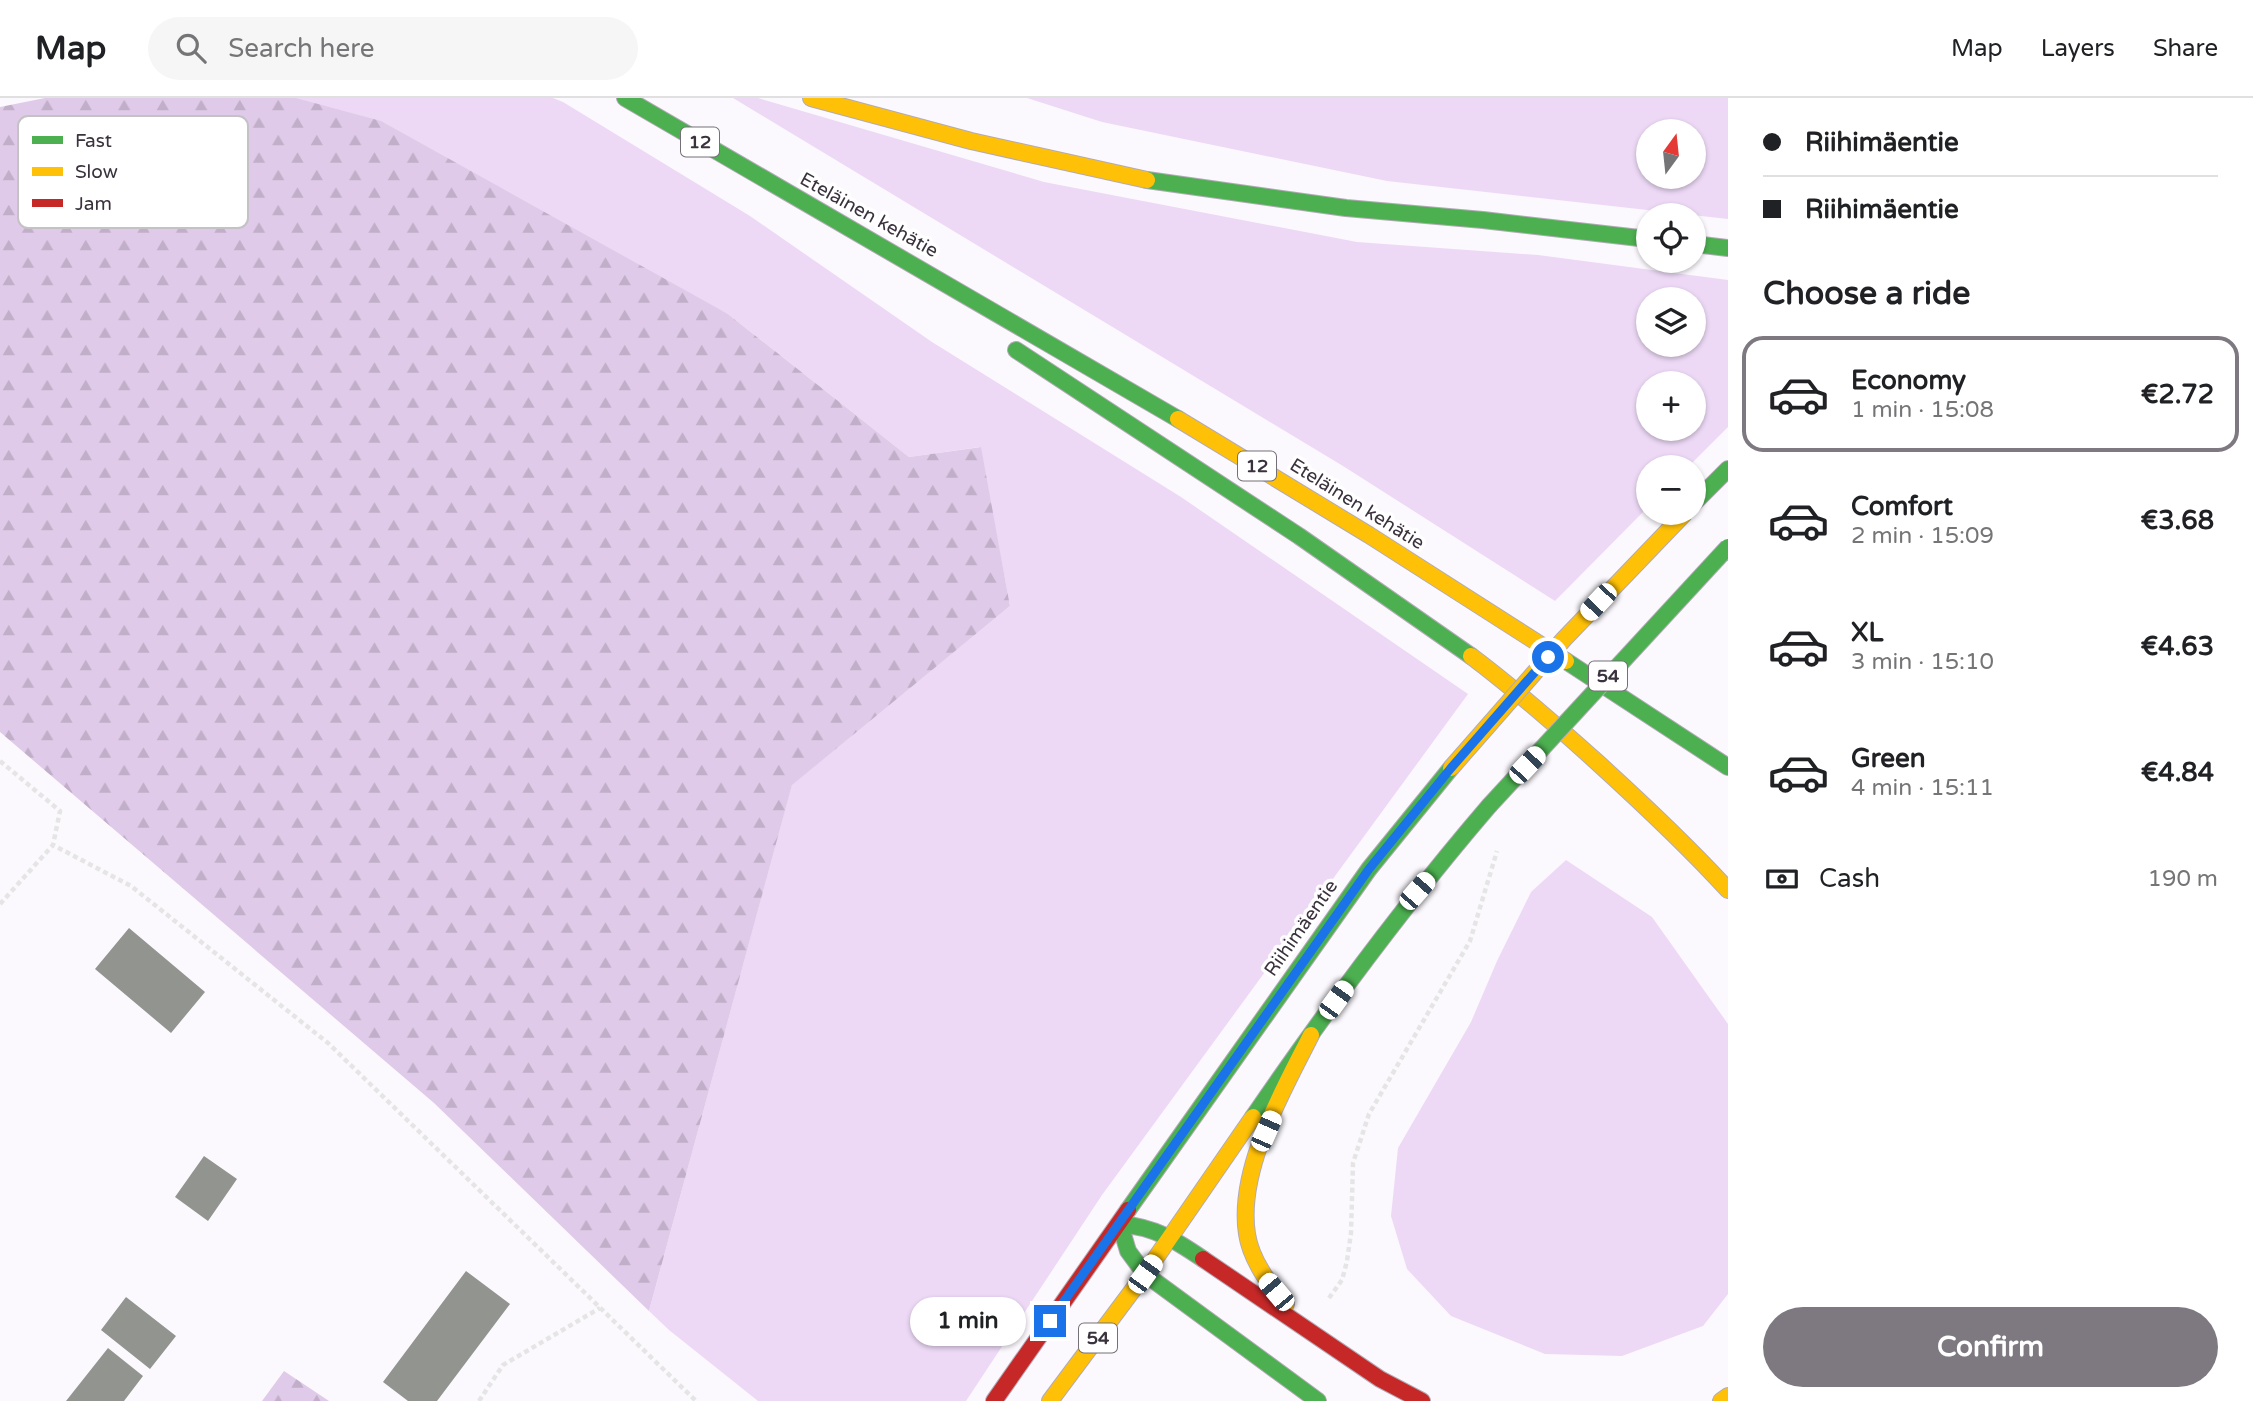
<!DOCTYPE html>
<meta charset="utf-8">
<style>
:root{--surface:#fff;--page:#f6f6f6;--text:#202124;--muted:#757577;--line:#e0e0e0;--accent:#7e7880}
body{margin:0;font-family:"Varela Round",sans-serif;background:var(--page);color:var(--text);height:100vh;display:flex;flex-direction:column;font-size:26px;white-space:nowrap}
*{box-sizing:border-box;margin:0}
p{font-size:23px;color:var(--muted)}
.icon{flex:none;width:38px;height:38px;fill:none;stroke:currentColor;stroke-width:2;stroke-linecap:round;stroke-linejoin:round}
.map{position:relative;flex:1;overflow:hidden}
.sheet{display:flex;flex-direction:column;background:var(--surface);width:525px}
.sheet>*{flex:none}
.banner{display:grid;align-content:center;height:154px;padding:0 35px;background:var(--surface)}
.needle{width:46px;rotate:15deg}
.buttons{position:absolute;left:1636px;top:21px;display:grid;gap:14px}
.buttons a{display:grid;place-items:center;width:70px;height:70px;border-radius:50%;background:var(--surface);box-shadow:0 2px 5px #0004;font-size:35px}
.end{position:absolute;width:32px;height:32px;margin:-16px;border:9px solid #1a73e8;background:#fff;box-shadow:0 0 0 4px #fff}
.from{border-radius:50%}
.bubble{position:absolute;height:49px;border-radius:24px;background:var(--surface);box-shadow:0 2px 5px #0004;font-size:23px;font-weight:700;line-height:49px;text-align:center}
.car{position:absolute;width:21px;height:42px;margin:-21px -10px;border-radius:9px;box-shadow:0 0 5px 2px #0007;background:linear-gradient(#fff 24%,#345 0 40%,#fff 0 76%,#345 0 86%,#fff 0)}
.banner b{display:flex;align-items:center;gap:24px;height:66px;font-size:26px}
.banner b+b{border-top:2px solid var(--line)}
.banner i{width:18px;height:18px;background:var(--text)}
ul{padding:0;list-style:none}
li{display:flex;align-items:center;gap:21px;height:116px;margin:0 14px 10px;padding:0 21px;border:4px solid transparent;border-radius:21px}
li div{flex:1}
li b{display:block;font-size:26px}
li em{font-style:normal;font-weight:700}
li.current{border-color:var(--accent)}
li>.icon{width:63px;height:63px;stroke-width:1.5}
h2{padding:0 35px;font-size:32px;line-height:84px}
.pay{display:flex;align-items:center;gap:18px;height:77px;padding:0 35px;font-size:26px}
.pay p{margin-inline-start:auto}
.primary-button{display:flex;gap:14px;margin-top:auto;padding:14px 35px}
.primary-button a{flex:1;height:80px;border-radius:42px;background:var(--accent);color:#fff;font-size:28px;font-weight:700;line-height:80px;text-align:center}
header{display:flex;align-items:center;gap:42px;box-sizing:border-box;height:98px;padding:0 35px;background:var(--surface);border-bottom:2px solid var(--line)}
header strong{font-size:33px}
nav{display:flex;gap:38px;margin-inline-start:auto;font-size:24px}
.search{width:490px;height:63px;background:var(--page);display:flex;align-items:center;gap:18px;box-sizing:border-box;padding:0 24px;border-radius:38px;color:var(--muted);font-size:26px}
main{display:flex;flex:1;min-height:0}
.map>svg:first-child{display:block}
</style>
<header>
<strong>Map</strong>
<div class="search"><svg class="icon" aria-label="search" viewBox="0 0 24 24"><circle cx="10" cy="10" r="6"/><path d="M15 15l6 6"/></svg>Search here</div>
<nav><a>Map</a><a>Layers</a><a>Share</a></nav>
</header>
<main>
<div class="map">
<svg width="1728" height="1303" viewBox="0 0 1728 1303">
<defs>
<pattern id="forest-firs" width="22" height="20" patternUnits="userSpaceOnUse" patternTransform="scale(1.75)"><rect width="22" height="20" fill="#e0cae9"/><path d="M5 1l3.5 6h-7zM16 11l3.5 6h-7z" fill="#c1aec9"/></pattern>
</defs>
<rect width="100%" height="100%" fill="#fbf9fd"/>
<path fill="#edd9f6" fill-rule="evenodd" d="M289 0H553L563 4 750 118 932 244 1181 399 1468 596 1102 1097 966 1303H758L669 1232 649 1213 792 686 1010 508 980 349 909 359 728 216Z
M733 0H758L1044 84 1357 144 1538 157 1728 182V329L1688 369H1648V409L1555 503 1343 368ZM1648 201H1694V247H1648ZM1648 285H1694V331H1648Z
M1027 0H1728V121L1387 83 1102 24ZM1694 33V79H1648V33Z
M1566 762 1652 819 1728 926V1196L1703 1228 1622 1258 1545 1256 1451 1218 1407 1171 1391 1118 1398 1050 1471 924 1497 863 1531 794Z"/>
<path fill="url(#forest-firs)" d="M45 0H296L381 23 728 216 909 359 981 349 1010 508 792 687 649 1213 434 1005 0 634V9Z
M284 1273 329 1303H262Z"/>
<path fill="#929490" d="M129 830 205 894 171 935 95 871Z
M204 1058 237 1081 208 1123 175 1099Z
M466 1173 510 1206 437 1303H408L383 1284Z
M126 1199 176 1238 150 1271 101 1232Z
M108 1250 143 1278 124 1303H66Z"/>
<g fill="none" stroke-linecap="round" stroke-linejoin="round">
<g stroke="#b2aab6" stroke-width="18">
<path id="fast" d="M625 0 1178 321
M1147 82 1346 110 1483 122 1648 141
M1694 146 1728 150
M1016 252 1299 438 1471 558
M1694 405 1728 371
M1566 563 1728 669
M1253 1019C1327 911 1404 807 1489 708
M1128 1112 1369 771 1451 670
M1203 1161C1175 1142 1155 1129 1120 1126L1128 1153 1145 1176 1318 1303"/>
</g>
<g stroke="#b2aab6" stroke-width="18">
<path id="slow" d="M811 0 971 43 1147 82
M1178 321 1369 437 1566 563
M1471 558C1515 591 1557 628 1598 665 1643 706 1687 747 1728 792
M1286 1206C1269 1186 1251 1162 1247 1136 1237 1071 1283 993 1311 937
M1050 1303 1144 1177 1253 1019
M1721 1303 1728 1298"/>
</g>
<g stroke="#b2aab6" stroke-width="18">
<path id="jam" d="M1203 1161 1380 1281 1422 1303
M994 1303 1128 1112"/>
</g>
<path stroke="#e6e5e6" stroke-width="4.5" stroke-dasharray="5 3.5" stroke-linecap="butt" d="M0 663 60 713 53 747
M0 806 53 747 131 788 328 945 696 1303
M1329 1200 1342 1182 1347 1163 1351 1135 1353 1065 1369 1016 1470 843 1497 753
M479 1303 503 1267 600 1210"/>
<use href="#fast" stroke="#4caf50" stroke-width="16"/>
<use href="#slow" stroke="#ffc107" stroke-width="16"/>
<use href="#jam" stroke="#c62828" stroke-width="16"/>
<g stroke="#b2aab6" stroke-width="18" stroke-linecap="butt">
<path id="fast-bridge" d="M1489 708 1728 449"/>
</g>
<g stroke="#b2aab6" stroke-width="18" stroke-linecap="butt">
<path id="slow-bridge" d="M1451 670 1564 541 1685 415"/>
</g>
<use href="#fast-bridge" stroke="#4caf50" stroke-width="16"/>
<use href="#slow-bridge" stroke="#ffc107" stroke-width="16"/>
</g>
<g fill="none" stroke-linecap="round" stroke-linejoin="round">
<path stroke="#1a73e8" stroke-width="9" d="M1050 1223 1369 771 1451 670 1548 559"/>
</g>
<g text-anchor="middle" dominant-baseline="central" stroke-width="7" stroke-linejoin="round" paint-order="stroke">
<g fill="#fff" stroke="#757077" stroke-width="2">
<rect x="681" y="29.5" width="38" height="29" rx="5"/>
<rect x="1238" y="353.5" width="38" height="29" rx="5"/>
<rect x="1589" y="563.5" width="38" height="29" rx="5"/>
<rect x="1079" y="1225.5" width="38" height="29" rx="5"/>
</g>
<g font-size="18" font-weight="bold" fill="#3a323d">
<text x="700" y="44">12</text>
<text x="1257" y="368">12</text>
<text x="1608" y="578">54</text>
<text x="1098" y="1240">54</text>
</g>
<g font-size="19" fill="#3a323d" stroke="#fff">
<text transform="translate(869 117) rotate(29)">Eteläinen kehätie</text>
<text transform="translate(1357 406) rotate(32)">Eteläinen kehätie</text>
<text transform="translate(1301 830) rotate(-55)">Riihimäentie</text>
</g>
</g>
<rect x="18" y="18" width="230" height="112" rx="10" fill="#fff" stroke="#c4c2c5" stroke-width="2"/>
<rect x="32" y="38" width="31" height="8" fill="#4caf50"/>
<rect x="32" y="69" width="31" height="9" fill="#ffc107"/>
<rect x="32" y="101" width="31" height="8" fill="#c62828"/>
<g font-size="19" fill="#3a323d">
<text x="75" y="49">Fast</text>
<text x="75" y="80">Slow</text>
<text x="75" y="112">Jam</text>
</g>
</svg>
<div class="buttons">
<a><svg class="needle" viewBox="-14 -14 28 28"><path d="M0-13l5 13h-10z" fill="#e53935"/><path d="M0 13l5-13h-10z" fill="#757577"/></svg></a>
<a><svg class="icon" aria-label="locate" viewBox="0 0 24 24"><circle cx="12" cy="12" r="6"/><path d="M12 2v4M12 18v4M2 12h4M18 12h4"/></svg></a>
<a><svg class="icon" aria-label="layers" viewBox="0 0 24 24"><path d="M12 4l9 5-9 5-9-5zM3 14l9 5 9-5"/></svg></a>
<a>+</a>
<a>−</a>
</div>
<i class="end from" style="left:1548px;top:559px"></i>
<i class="end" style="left:1050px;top:1223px"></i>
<div class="bubble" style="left:910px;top:1199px;width:116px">1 min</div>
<i class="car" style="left:1598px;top:504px;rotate:223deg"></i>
<i class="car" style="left:1527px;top:667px;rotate:43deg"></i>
<i class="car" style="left:1417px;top:793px;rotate:41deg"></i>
<i class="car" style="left:1336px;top:902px;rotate:36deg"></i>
<i class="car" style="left:1266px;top:1033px;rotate:24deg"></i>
<i class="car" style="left:1145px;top:1176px;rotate:36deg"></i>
<i class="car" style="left:1276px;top:1194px;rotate:320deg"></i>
</div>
<section class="sheet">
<div class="banner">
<b><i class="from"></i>Riihimäentie</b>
<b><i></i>Riihimäentie</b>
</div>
<h2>Choose a ride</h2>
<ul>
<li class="current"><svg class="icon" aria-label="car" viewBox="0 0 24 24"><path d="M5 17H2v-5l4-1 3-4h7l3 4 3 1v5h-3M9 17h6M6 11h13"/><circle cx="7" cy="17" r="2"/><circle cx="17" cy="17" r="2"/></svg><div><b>Economy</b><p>1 min · 15:08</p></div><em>€2.72</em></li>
<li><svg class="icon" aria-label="car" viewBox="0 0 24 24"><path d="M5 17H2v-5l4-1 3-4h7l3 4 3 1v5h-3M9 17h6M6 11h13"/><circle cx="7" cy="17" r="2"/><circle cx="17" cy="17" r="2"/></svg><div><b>Comfort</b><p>2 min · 15:09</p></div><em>€3.68</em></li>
<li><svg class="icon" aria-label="car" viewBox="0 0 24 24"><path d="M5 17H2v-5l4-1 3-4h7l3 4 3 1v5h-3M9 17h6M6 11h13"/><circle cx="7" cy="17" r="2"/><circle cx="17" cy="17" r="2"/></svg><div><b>XL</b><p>3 min · 15:10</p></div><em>€4.63</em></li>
<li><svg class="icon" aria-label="car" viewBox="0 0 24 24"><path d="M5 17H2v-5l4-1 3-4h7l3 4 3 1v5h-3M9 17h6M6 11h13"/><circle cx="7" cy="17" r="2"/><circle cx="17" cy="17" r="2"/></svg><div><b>Green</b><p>4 min · 15:11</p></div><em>€4.84</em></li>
</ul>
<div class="pay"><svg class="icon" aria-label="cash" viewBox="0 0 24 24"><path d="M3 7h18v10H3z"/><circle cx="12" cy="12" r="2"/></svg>Cash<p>190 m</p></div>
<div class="primary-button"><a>Confirm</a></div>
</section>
</main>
